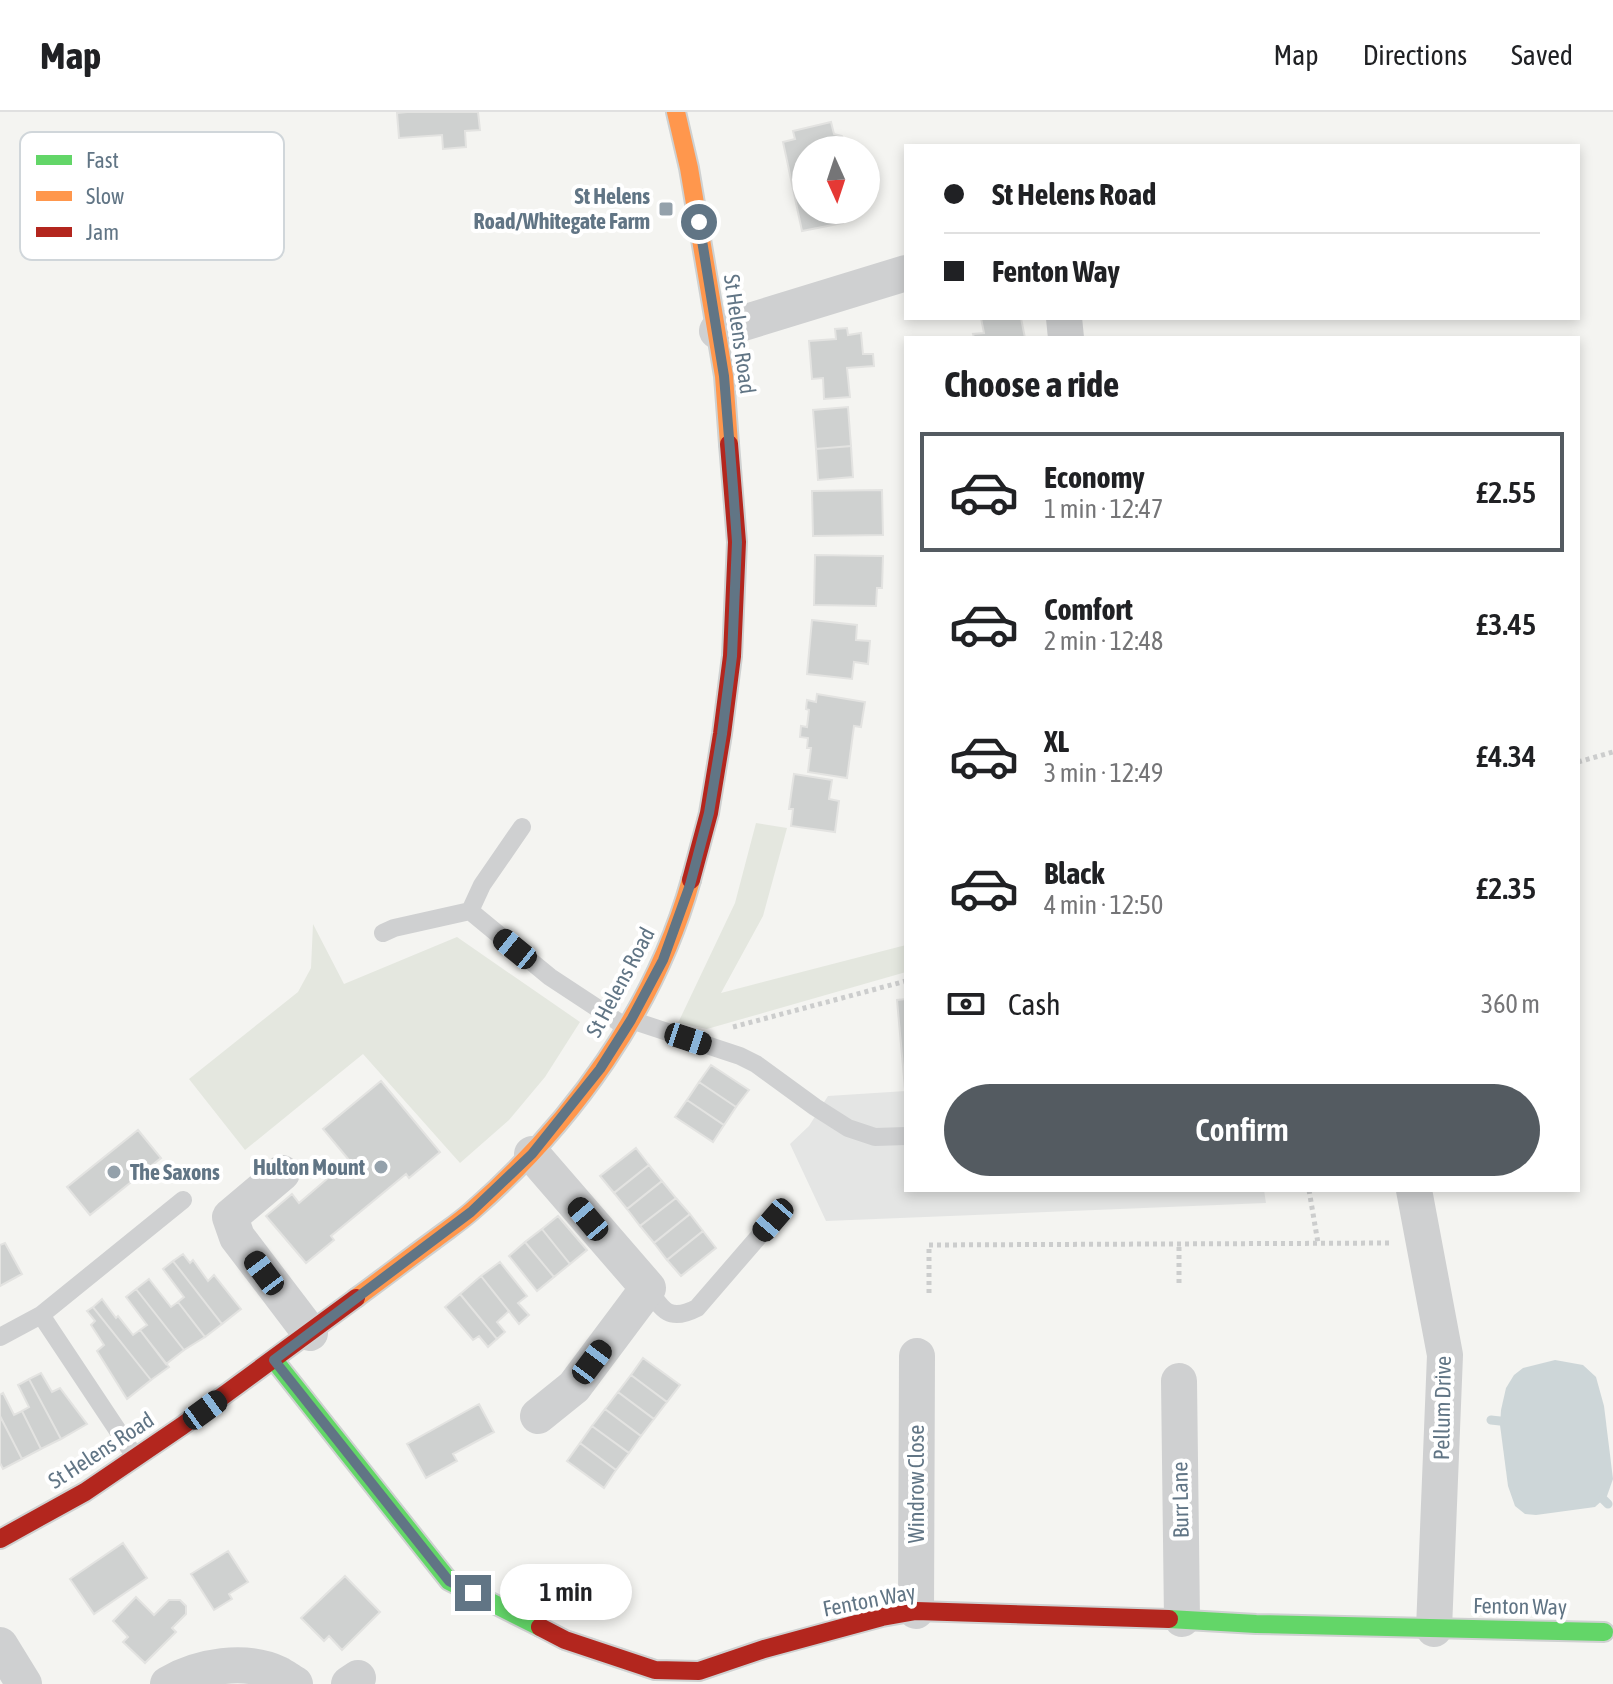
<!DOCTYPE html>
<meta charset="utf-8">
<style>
:root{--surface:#fff;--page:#f6f6f6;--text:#202124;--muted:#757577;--line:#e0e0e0;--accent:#545b61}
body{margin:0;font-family:"Asap Condensed",sans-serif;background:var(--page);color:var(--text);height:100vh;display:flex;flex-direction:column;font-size:30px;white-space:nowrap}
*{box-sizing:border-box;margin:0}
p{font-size:26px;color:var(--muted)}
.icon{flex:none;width:44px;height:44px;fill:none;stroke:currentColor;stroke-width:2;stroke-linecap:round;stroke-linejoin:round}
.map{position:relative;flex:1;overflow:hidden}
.panel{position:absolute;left:904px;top:224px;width:676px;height:856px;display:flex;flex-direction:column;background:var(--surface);border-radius:0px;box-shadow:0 4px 12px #0003}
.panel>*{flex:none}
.guide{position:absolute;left:904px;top:32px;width:676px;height:176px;border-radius:0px;box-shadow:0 4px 12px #0003;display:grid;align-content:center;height:176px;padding:0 40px;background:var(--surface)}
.needle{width:52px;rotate:177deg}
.buttons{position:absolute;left:792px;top:24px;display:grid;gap:16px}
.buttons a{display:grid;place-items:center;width:88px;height:88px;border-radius:50%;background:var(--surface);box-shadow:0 4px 12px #0003;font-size:40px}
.end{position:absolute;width:36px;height:36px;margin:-18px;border:10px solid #617585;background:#fff;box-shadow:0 0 0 4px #fff}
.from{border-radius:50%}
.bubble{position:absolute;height:56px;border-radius:28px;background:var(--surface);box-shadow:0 4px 12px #0003;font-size:26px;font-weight:600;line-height:56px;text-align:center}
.car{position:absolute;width:24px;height:48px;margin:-24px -12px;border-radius:10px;box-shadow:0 0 6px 2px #0007;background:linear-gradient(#222 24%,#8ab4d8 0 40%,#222 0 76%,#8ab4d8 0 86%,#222 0)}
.guide b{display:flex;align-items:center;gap:28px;height:76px;font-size:30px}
.guide b+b{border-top:2px solid var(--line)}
.guide i{width:20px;height:20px;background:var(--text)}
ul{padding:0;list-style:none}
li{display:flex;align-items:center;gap:24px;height:120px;margin:0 16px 12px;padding:0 24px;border:4px solid transparent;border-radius:0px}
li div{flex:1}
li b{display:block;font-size:30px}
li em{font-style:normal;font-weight:600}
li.current{border-color:var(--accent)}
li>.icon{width:72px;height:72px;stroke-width:1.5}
h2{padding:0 40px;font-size:36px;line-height:96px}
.pay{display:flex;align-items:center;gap:20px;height:88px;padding:0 40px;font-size:30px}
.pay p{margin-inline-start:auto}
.button{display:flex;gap:16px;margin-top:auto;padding:16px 40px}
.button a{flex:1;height:92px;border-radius:48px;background:var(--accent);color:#fff;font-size:32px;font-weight:600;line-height:92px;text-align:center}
header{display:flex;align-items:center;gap:48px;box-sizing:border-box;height:112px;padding:0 40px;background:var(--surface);border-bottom:2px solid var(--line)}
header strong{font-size:38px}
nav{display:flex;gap:44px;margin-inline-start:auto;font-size:28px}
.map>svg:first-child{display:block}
</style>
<header>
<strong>Map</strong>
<nav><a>Map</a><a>Directions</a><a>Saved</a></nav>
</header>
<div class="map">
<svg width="1613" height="1572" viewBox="0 0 1613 1572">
<rect width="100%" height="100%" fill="#f4f4f1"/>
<path fill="#e4e5e4" d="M906 979V1078H1264L1266 1091 826 1109 790 1032 809 1014 828 984Z"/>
<path fill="#e4e7df" d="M756 711 787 716 763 804 721 881 906 833V860L707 917 678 911 735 791Z
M313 812 344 872 457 825 580 910 545 965 509 1008 460 1051 363 942 245 1038 189 967 298 880 311 856Z"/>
<path fill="#cdd6d8" d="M1555 1248 1583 1253 1596 1265 1604 1294 1613 1367 1607 1384 1595 1395 1536 1403 1525 1402 1515 1394 1508 1374 1500 1313 1501 1298 1506 1276 1514 1263 1523 1256Z"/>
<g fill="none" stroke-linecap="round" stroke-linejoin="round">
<path stroke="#cdd6d8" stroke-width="9" d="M1491 1308 1500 1309
M1603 1387 1608 1392"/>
</g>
<path fill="#cfd1d0" stroke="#e3e3e1" stroke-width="2" d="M407 0H478L480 18 465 19 466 35 443 37 442 23 399 26 397 1Z
M831 10 834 22 842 24 844 31 834 38H806V98H841L843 111 802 119 783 30 795 27 793 19Z
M981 206H1021L1025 226H974L973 222 984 221Z
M847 216 848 223 861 221 863 242H873L874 254 847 256 850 285 824 287 823 266 812 267 809 229 836 227 835 217Z
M848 295 851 334 816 337 813 298Z
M851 334 853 365 818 368 816 337Z
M882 378 883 423 813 424 812 379Z
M815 443 883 444 882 476H877L876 494 814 493Z
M812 508 857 513 856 528 870 529 868 552 854 550 852 567 807 562Z
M817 582 865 590 861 615 854 614 847 666 808 660 811 636H807L808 626 800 625 801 614 807 615 809 598 806 597 807 588 816 590Z
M794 662 832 668 829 687 839 689 835 720 791 714 793 697H789Z
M906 887V977H905L897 888Z
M711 953 749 978 736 995 699 970Z
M381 969 440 1040 409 1066 406 1062 331 1124 334 1128 306 1151 266 1104 292 1082 299 1091 349 1048 323 1017Z
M699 970 736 995 724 1013 687 988Z
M687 988 724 1013 713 1030 675 1005Z
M138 1018 161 1046 90 1103 67 1075Z
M636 1036 649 1053 614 1081 600 1064Z
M649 1053 662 1069 627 1097 614 1081Z
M662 1069 676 1086 640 1114 627 1097Z
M676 1086 690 1102 654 1131 640 1114Z
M690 1102 703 1119 667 1148 654 1131Z
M558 1104 587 1138 570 1152 542 1117Z
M542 1117 570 1152 554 1165 525 1130Z
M703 1119 716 1136 681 1164 667 1148Z
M525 1130 554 1165 537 1179 509 1144Z
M5 1131 22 1162 0 1174V1133Z
M183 1142 190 1151 193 1148 208 1169 214 1163 241 1197 222 1212 173 1149Z
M173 1149 222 1212 205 1225 178 1190 184 1185 163 1157Z
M500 1150 527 1184 518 1191 529 1203 519 1212 481 1164Z
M481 1164 509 1199 497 1210 505 1220 497 1227 460 1182Z
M149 1167 171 1195 178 1190 205 1225 184 1238 136 1177Z
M136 1177 184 1238 166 1252 140 1218 147 1213 126 1185Z
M460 1182 497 1227 488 1235 479 1224 473 1228 445 1195Z
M102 1187 116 1206 118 1204 133 1223 140 1218 169 1255 151 1268 93 1195Z
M93 1195 151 1268 127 1287 97 1239 104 1233 91 1213 95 1209 87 1199Z
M643 1246 680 1273 667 1290 631 1263Z
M41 1261 52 1280 60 1276 87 1312 61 1327 29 1267Z
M631 1263 667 1290 654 1307 618 1280Z
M29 1267 61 1327 41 1337 22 1299 29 1295 18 1273Z
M618 1280 654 1307 641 1324 605 1297Z
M3 1281 14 1303 22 1299 41 1337 22 1347 0 1304V1283Z
M479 1292 494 1320 453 1342 457 1349 426 1366 407 1332Z
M605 1297 641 1324 629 1341 592 1314Z
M0 1304 22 1347 3 1357 0 1351Z
M592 1314 629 1341 616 1358 580 1331Z
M580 1331 616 1358 604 1376 567 1349Z
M123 1431 147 1466 94 1502 70 1467Z
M228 1439 248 1470 229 1482 232 1487 214 1498 191 1462Z
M345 1464 380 1500 342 1538 329 1524 324 1529 301 1506Z
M136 1485 154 1503 169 1488H180L186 1494V1502L172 1516 176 1520 145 1551 123 1530 128 1525 113 1509Z"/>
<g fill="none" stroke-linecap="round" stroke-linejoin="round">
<g stroke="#cfd1d1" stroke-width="22">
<path id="fast" d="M274 1248 449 1469 540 1515
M1169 1507 1256 1512 1604 1520"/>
</g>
<g stroke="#cfd1d1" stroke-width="22">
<path id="slow" d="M676 0 689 56 724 264 729 332
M356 1186C382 1167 408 1147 434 1128 447 1118 461 1109 473 1098 572 1011 655 897 691 768"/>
</g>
<g stroke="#cfd1d1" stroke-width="22">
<path id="jam" d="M691 768 709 701 722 622 732 544 737 430 729 332
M0 1427 85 1380 182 1314 356 1186
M540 1515 565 1528 655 1558 699 1559 764 1537 882 1505 916 1499 1169 1507"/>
</g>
<path stroke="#cccdcd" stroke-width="5" stroke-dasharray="4 4" stroke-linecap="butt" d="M1578 650 1613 640
M733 915 906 869
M1309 1078 1318 1131
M1179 1171V1132
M929 1181V1133L1392 1131"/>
<path stroke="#cfd0d1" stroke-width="18" d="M470 799 482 773 522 715
M383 821 394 816 470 799 550 865 626 915
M631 908 740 944 756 952 815 995 848 1016 875 1025 906 1024
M648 1176C662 1199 670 1210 697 1196L773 1108
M41 1203 136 1346
M0 1225 41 1203 183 1088"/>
<path stroke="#cfd0d1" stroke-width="36" d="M1064 206 1066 226
M717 219 906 161
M532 1042 648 1176 574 1275 538 1304
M282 1061 230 1105 237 1125 310 1221
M1414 1078 1445 1243 1434 1517
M1179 1269 1182 1507
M916 1499 917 1244
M0 1533 24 1572
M168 1572C199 1554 245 1546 279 1562 284 1565 290 1569 295 1572
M349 1572 358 1566"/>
<use href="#fast" stroke="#63d668" stroke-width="18"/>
<use href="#slow" stroke="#ff974d" stroke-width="18"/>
<use href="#jam" stroke="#b3261e" stroke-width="18"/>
</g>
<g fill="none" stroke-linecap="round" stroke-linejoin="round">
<path stroke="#617585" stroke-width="10" d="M473 1481 449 1469 274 1248 471 1100 532 1042 600 957 631 908 663 848 690 773 709 701 722 622 732 544 737 430 733 375 724 264 699 110"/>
</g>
<g fill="#94a1ab" stroke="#fff" stroke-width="3">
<rect x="658" y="89" width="16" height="16" rx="4"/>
<circle cx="381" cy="1055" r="8"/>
<circle cx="114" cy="1060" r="8"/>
</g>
<g text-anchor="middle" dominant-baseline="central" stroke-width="8" stroke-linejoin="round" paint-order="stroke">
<g font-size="22" font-weight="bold" fill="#617585" stroke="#fff" text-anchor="end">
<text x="650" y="84">St Helens<tspan x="650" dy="25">Road/Whitegate Farm</tspan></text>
<text x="365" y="1055">Hulton Mount</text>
<text x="130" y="1060" text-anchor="start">The Saxons</text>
</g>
<g font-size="22" fill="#617585" stroke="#fff">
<text transform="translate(740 222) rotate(82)">St Helens Road</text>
<text transform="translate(620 870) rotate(-62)">St Helens Road</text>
<text transform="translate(1442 1296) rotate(-89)">Pellum Drive</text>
<text transform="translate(101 1338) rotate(-33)">St Helens Road</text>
<text transform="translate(916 1372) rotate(-90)">Windrow Close</text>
<text transform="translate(1180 1388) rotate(-91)">Burr Lane</text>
<text transform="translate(869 1488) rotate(-11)">Fenton Way</text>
<text transform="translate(1520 1494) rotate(1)">Fenton Way</text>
</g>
</g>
<rect x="20" y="20" width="264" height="128" rx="12" fill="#fff" stroke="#d0d6da" stroke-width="2"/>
<rect x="36" y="43" width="36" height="10" fill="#63d668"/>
<rect x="36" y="79" width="36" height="10" fill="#ff974d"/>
<rect x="36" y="115" width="36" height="10" fill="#b3261e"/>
<g font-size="22" fill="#617585">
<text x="86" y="56">Fast</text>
<text x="86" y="92">Slow</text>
<text x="86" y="128">Jam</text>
</g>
</svg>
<div class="buttons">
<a><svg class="needle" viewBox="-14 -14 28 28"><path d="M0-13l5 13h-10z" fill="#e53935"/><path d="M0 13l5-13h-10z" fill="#757577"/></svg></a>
</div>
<i class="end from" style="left:699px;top:110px"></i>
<i class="end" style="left:473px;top:1481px"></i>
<div class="bubble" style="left:500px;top:1452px;width:132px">1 min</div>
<i class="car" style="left:515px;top:837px;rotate:309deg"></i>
<i class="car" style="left:688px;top:927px;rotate:108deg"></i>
<i class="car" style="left:588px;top:1107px;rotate:320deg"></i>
<i class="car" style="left:773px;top:1108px;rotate:221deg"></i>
<i class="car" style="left:264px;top:1161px;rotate:323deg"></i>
<i class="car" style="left:592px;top:1250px;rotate:37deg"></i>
<i class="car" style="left:205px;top:1298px;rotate:54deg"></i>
<div class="guide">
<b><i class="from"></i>St Helens Road</b>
<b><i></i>Fenton Way</b>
</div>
<section class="panel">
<h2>Choose a ride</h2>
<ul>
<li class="current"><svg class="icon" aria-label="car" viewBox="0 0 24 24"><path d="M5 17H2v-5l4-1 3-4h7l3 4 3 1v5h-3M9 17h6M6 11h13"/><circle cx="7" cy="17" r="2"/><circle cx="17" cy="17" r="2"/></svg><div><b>Economy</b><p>1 min · 12:47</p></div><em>£2.55</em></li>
<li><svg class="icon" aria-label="car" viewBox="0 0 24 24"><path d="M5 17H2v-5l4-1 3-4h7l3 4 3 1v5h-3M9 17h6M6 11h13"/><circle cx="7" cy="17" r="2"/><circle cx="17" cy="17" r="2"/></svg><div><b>Comfort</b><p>2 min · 12:48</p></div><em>£3.45</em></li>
<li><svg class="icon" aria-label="car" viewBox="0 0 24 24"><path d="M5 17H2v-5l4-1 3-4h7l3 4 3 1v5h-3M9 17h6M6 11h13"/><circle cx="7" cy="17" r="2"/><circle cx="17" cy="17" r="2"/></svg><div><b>XL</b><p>3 min · 12:49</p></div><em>£4.34</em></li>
<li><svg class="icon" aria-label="car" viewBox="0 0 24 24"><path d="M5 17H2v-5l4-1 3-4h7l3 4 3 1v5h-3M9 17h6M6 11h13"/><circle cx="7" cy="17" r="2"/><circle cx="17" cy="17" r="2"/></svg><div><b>Black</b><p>4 min · 12:50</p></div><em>£2.35</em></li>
</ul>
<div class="pay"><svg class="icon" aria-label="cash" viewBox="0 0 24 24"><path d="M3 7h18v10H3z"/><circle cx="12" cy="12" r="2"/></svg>Cash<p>360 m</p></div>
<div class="button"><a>Confirm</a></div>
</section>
</div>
